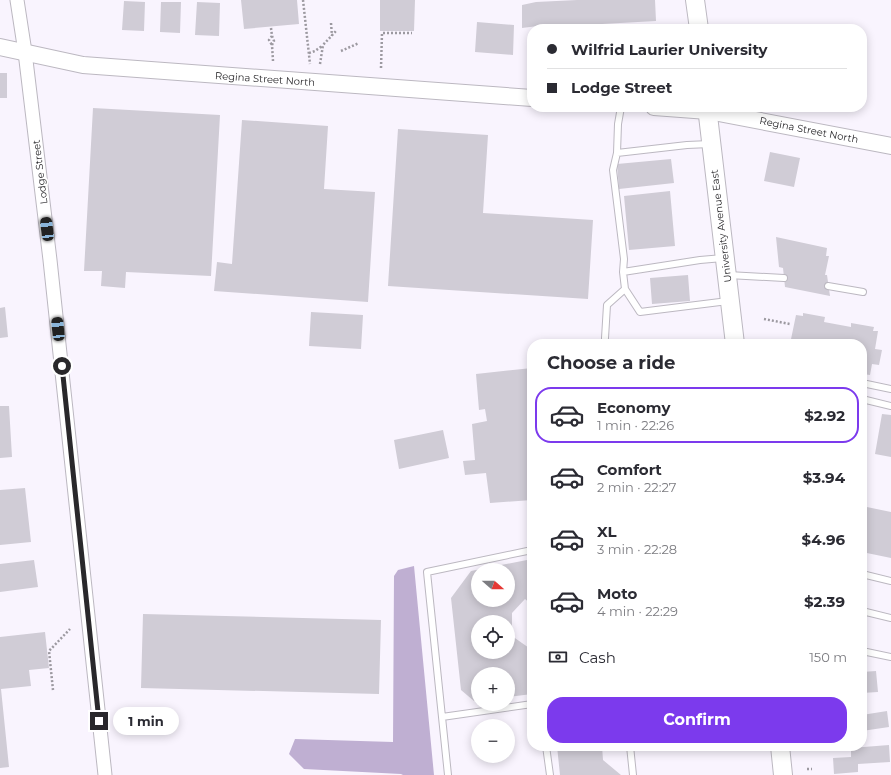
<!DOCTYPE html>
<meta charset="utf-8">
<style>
:root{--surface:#fff;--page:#f7f7f7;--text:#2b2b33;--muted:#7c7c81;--line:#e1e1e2;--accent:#7c3aed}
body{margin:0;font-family:Montserrat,sans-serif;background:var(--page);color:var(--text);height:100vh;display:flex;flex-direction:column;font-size:15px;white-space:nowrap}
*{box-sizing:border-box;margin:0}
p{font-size:13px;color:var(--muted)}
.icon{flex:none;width:22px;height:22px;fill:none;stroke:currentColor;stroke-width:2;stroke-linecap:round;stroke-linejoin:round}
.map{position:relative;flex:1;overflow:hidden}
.panel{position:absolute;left:527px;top:339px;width:340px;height:412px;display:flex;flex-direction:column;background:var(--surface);border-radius:16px;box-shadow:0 2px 10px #0003}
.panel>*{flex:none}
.guide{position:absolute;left:527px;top:24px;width:340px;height:88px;border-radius:16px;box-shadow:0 2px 10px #0003;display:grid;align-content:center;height:88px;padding:0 20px;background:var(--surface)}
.needle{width:26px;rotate:110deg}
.tools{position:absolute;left:471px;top:563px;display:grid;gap:8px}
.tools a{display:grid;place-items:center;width:44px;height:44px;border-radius:50%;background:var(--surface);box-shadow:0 2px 10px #0003;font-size:20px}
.end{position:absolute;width:18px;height:18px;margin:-9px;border:5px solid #29282b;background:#fff;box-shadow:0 0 0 2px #fff}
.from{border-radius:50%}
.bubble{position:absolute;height:28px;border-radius:14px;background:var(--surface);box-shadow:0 2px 10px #0003;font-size:13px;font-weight:700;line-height:28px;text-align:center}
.car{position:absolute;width:12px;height:24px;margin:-12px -6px;border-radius:5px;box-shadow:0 0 3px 1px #0007;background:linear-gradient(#222 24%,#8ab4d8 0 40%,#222 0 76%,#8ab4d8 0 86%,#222 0)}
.guide b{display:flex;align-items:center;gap:14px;height:38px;font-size:15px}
.guide b+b{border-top:1px solid var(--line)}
.guide i{width:10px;height:10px;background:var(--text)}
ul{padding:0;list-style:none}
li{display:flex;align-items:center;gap:12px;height:56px;margin:0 8px 6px;padding:0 12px;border:2px solid transparent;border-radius:16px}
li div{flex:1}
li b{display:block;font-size:15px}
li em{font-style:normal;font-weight:700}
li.current{border-color:var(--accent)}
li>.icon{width:36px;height:36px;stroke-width:1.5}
h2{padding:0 20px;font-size:18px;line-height:48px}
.pay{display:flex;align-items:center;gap:10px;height:44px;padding:0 20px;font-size:15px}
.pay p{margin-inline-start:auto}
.primary-button{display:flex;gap:8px;margin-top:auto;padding:8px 20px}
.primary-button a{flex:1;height:46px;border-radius:16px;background:var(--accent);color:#fff;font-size:16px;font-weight:700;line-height:46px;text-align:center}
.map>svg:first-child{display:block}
</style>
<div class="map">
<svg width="891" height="775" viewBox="0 0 891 775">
<rect width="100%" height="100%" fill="#f9f4fe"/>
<path fill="#bfafd2" d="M414 566 434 775H403L401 774 304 769 289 754 295 739 393 742 394 576 398 570Z"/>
<path fill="#d0ccd6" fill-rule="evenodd" d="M241 0H297L299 24 244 29Z
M380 0H415L414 31H380Z
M577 0H655L656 21 566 26V29H538V26L522 28V5L536 2Z
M124 1 145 2 144 31 122 30Z
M161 2H181L180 33 160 32Z
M197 2 220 3 219 36 195 35Z
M477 22 514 25 513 55 475 52Z
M0 73H7V98H0Z
M93 108 220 115 211 276 126 272 125 288 101 286 102 271H84Z
M242 120 328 126 324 189 375 192 368 302 214 291 217 262 232 264Z
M398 129 488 135 483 213 593 220 588 299 388 286Z
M770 152 800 158 794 187 764 181Z
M671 159 674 183 619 189 617 164Z
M670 191 675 246 629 250 624 196Z
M776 237 827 248 826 256H829L825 275H827L830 296 785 287 783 268 779 267Z
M688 275 690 301 652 304 650 278Z
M5 307 8 337 0 338V308Z
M311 312 363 315 361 349 309 346Z
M803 313 825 317 824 322 851 327V323L874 327 873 331H878L875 349 882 350 879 365 872 364 870 375 862 374V344H790L796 315 803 316Z
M532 368V500L490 503 486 473 465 475 463 461 475 460 472 424 487 421 485 409 479 410 476 374Z
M0 406H9L12 457 0 458Z
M882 414 891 415V457L875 454Z
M443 430 449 458 399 469 394 440Z
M25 488 31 542 0 545V490Z
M862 506 891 512V558L862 552Z
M532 559V605L525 599 512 613V636L532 650V694L508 697V674H478V701H474L461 690 451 598 471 571ZM478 570H508V600H478ZM478 622H508V652H478Z
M34 560 38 587 0 592V564Z
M143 614 381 620 379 694 141 688Z
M45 632 49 668 29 670 31 686 1 689 9 767 0 768V637Z
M876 671 878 692 862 693V672Z
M887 711 889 727 862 731V715Z
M889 745 890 762 858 764V772L834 774 833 758 851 757V748Z
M557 746H602L603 760 621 775H560Z"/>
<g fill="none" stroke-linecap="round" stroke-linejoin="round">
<g stroke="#bcb8c1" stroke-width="8">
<path id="service" d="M621 107 618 124 617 153 613 170 624 259 623 272 625 289 640 312 728 301
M617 153 687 145 710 144
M623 272 700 260 723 258
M728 275 784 278
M828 286 863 292
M605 338 607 305 625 289
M862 383 891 389
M862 399 891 406
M862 574 891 581
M862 611 891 618
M862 651 891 657
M442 717 532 704
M546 746 550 775
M630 746 633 775
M448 775 427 572 532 550"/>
</g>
<g stroke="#bcb8c1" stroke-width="15">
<path id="minor" d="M17 0 25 52 50 260 105 775"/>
</g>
<g stroke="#bcb8c1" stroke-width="18">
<path id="tertiary" d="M0 47 83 65 532 98
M654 107 708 111 891 146"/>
</g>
<g stroke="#bcb8c1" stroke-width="20">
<path id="secondary" d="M695 0 699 29
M707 107 735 344
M780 746 783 775"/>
</g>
<path stroke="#9c99a0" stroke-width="2.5" stroke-dasharray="2 2" stroke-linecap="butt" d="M303 0 310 64
M331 23 332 36
M271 28 272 36 274 41 272 45 273 61
M272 36 269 40 272 45
M341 51 359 43
M309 53 315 51 322 46
M320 64 323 45 336 31
M381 68 382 33H412
M764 319 790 324
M53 690 49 651 70 629
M807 769H812"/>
<use href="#service" stroke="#fff" stroke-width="6"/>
<use href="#minor" stroke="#fff" stroke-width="13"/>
<use href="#tertiary" stroke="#fff" stroke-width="16"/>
<use href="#secondary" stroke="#fff" stroke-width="18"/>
</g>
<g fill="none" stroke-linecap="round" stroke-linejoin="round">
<path stroke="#29282b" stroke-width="5" d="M62 366 99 721"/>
</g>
<g text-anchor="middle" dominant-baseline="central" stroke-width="3.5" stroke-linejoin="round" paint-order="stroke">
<g font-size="10" fill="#29282b" stroke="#fff">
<text transform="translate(265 79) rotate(4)">Regina Street North</text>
<text transform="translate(809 130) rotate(11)">Regina Street North</text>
<text transform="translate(40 172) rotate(-97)">Lodge Street</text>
<text transform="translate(721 226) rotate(-97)">University Avenue East</text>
</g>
</g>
</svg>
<div class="tools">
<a><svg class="needle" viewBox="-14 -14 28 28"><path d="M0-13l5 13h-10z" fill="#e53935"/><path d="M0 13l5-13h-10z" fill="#7c7c81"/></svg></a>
<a><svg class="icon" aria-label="locate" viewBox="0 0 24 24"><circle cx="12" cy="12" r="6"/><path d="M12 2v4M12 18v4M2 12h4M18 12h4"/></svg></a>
<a>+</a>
<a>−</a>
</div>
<i class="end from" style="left:62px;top:366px"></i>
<i class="end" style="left:99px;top:721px"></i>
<div class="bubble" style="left:113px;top:707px;width:66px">1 min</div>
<i class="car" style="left:47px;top:229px;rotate:353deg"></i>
<i class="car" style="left:58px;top:329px;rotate:354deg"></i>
<div class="guide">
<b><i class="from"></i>Wilfrid Laurier University</b>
<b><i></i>Lodge Street</b>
</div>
<section class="panel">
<h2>Choose a ride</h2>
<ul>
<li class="current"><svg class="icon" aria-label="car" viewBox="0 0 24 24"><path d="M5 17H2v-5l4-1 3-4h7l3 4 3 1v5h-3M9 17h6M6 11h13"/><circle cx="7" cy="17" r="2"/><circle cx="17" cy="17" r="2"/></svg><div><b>Economy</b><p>1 min · 22:26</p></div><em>$2.92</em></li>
<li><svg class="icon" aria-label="car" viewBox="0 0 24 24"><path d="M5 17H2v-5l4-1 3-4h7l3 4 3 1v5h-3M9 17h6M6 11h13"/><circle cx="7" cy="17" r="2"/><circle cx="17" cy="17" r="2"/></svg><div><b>Comfort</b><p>2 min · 22:27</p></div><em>$3.94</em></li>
<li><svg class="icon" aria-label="car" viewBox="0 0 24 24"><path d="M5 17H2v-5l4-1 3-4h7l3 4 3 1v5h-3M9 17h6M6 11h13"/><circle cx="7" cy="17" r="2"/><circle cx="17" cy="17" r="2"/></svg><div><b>XL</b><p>3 min · 22:28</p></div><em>$4.96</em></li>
<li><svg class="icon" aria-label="car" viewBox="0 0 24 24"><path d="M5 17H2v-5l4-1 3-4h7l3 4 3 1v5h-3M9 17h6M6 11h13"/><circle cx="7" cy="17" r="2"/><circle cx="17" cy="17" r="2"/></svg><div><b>Moto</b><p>4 min · 22:29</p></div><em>$2.39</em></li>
</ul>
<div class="pay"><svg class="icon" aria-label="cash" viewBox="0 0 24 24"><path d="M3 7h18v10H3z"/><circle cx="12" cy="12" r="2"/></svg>Cash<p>150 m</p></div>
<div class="primary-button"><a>Confirm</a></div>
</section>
</div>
